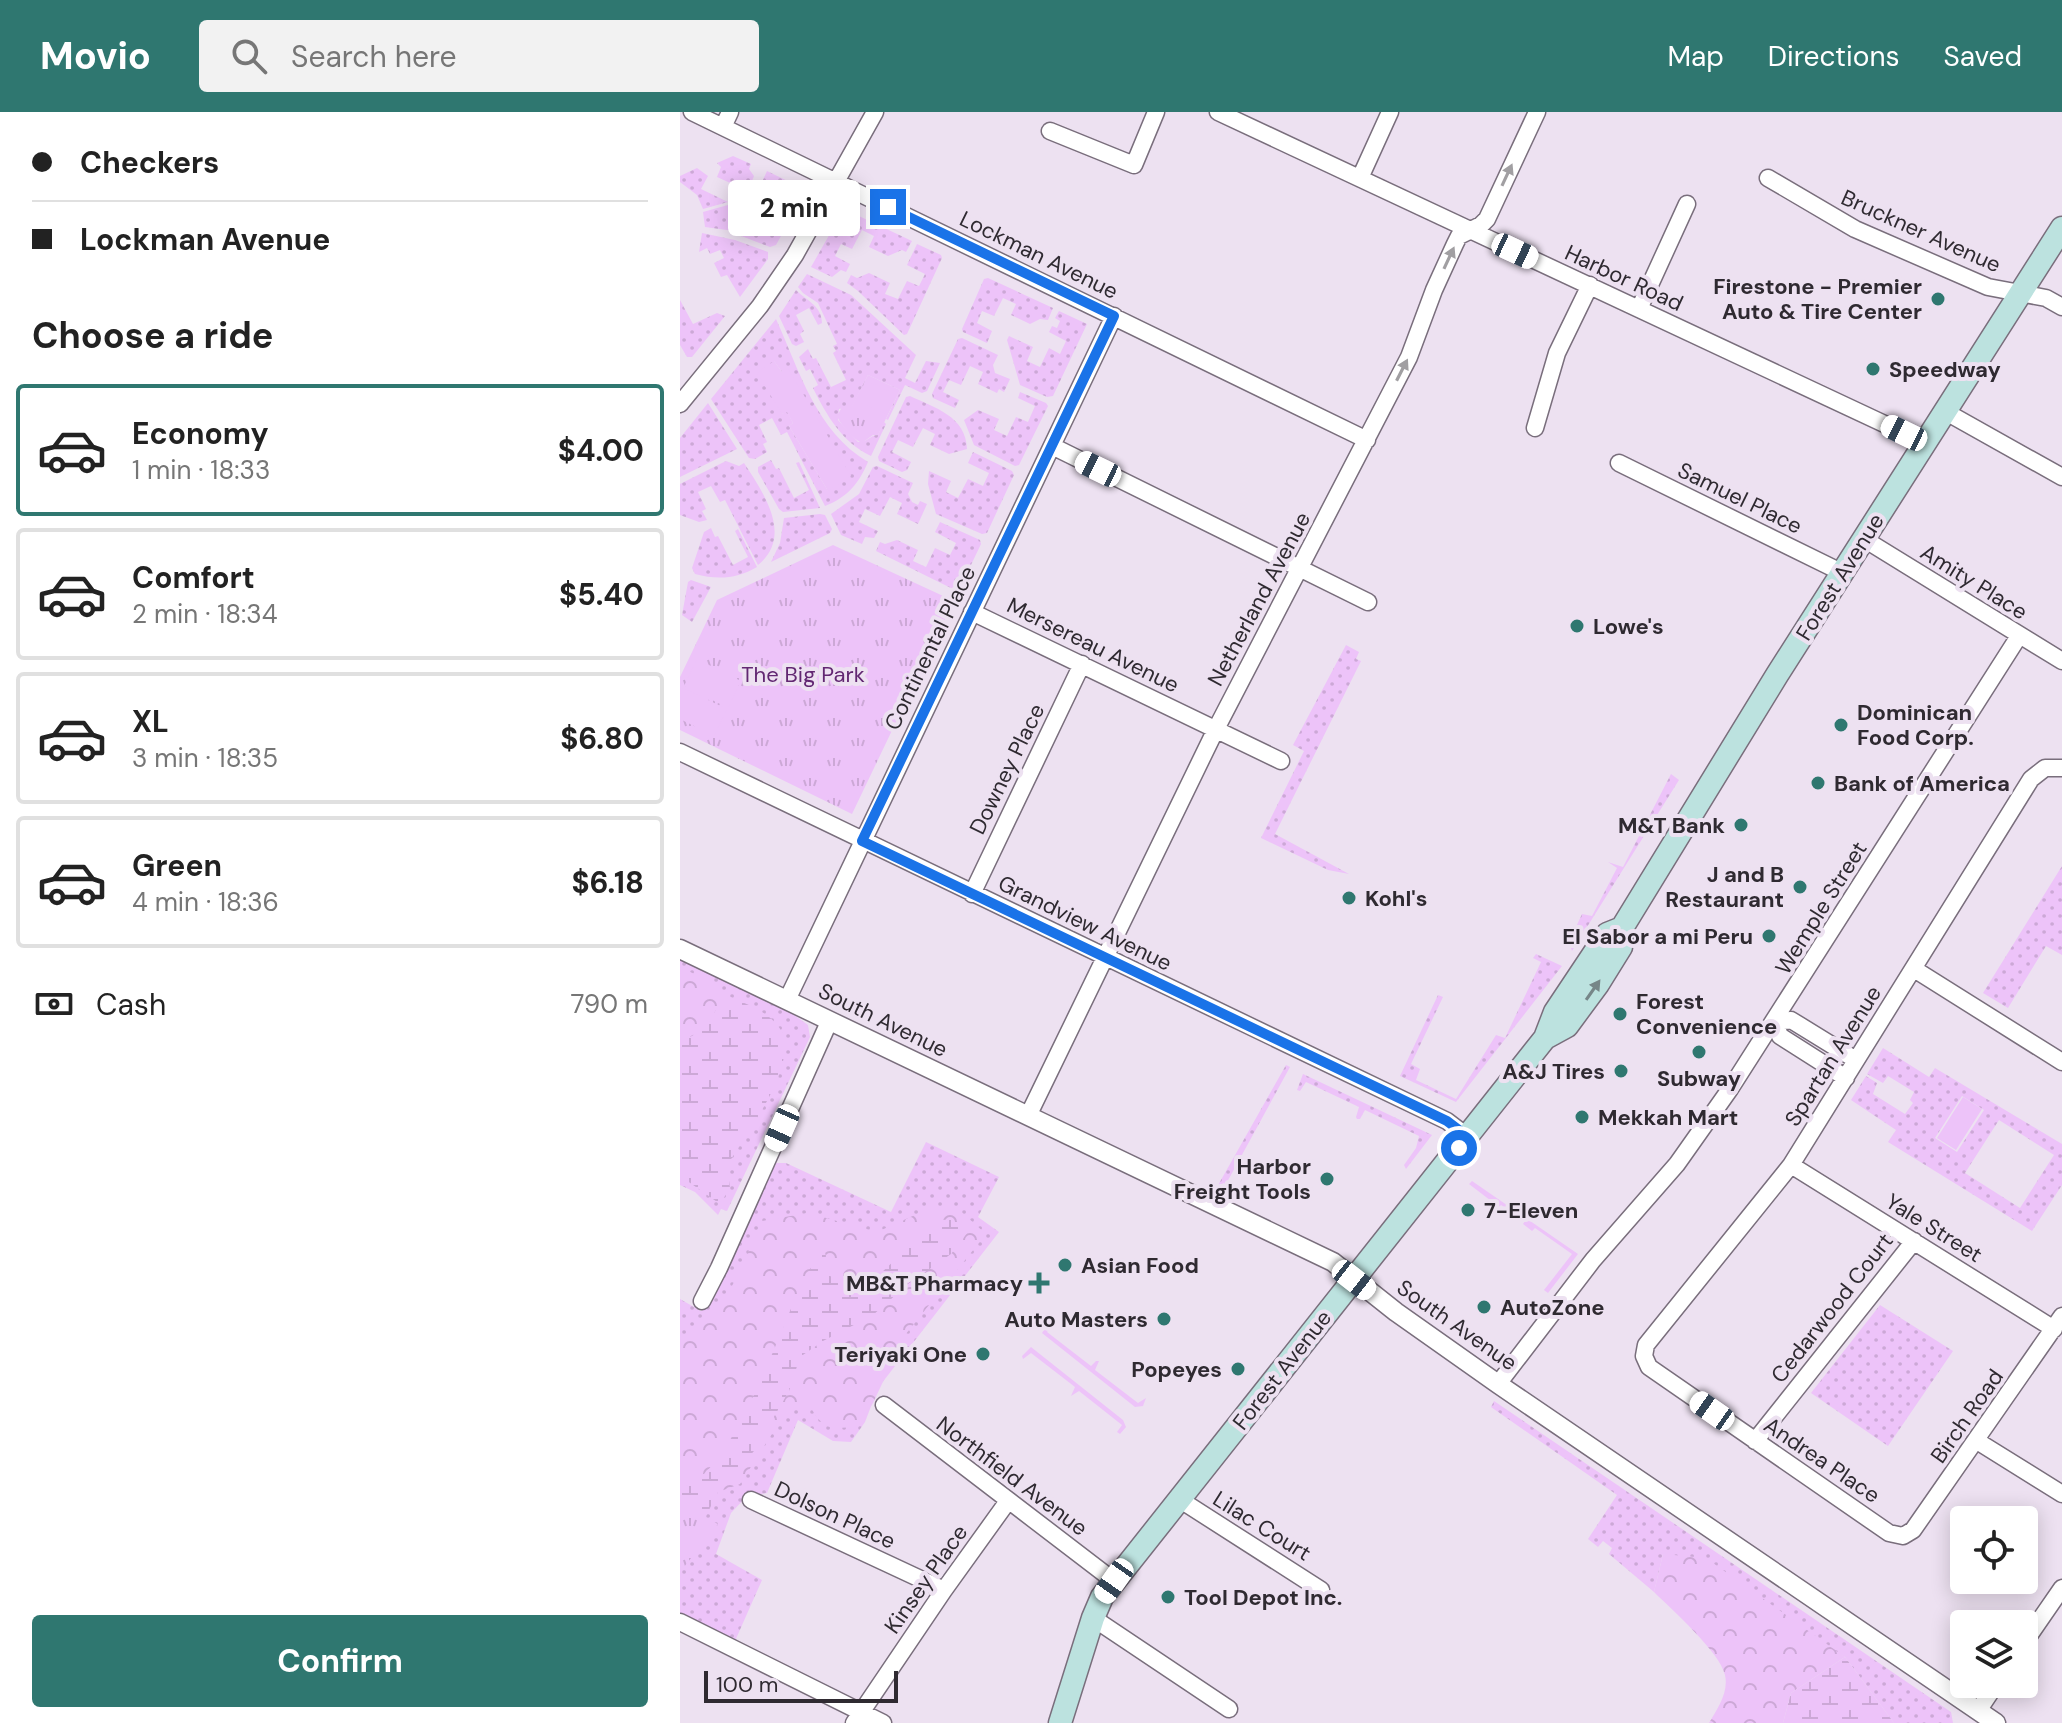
<!DOCTYPE html>
<meta charset="utf-8">
<style>
:root{--surface:#fff;--page:#f2f2f2;--text:#222;--muted:#767676;--line:#e0e0e0;--accent:#2f7770}
body{margin:0;font-family:"DM Sans",sans-serif;background:var(--page);color:var(--text);height:100vh;display:flex;flex-direction:column;font-size:30px;white-space:nowrap}
*{box-sizing:border-box;margin:0}
p{font-size:26px;color:var(--muted)}
.icon{flex:none;width:44px;height:44px;fill:none;stroke:currentColor;stroke-width:2;stroke-linecap:round;stroke-linejoin:round}
.map{position:relative;flex:1;overflow:hidden}
.details{display:flex;flex-direction:column;background:var(--surface);width:680px}
.details>*{flex:none}
.hud{display:grid;align-content:center;height:176px;padding:0 32px;background:var(--surface)}
.controls{position:absolute;left:1270px;top:1394px;display:grid;gap:16px}
.controls a{display:grid;place-items:center;width:88px;height:88px;border-radius:8px;background:var(--surface);box-shadow:0 4px 20px #0003;font-size:40px}
.scale{position:absolute;left:24px;bottom:20px;width:194px;box-sizing:border-box;padding-left:8px;border:4px solid #2f2a31;border-top:0;font-size:22px;line-height:28px;white-space:nowrap;color:#2f2a31;-webkit-text-stroke:6px #ede1f1;paint-order:stroke}
.end{position:absolute;width:36px;height:36px;margin:-18px;border:10px solid #1a73e8;background:#fff;box-shadow:0 0 0 4px #fff}
.from{border-radius:50%}
.bubble{position:absolute;height:56px;border-radius:8px;background:var(--surface);box-shadow:0 4px 20px #0003;font-size:26px;font-weight:700;line-height:56px;text-align:center}
.car{position:absolute;width:24px;height:48px;margin:-24px -12px;border-radius:10px;box-shadow:0 0 6px 2px #0007;background:linear-gradient(#fff 24%,#345 0 40%,#fff 0 76%,#345 0 86%,#fff 0)}
.hud b{display:flex;align-items:center;gap:28px;height:76px;font-size:30px}
.hud b+b{border-top:2px solid var(--line)}
.hud i{width:20px;height:20px;background:var(--text)}
ul{padding:0;list-style:none}
li{display:flex;align-items:center;gap:24px;height:132px;margin:0 16px 12px;padding:0 16px;border:4px solid var(--line);border-radius:8px}
li div{flex:1}
li b{display:block;font-size:30px}
li em{font-style:normal;font-weight:700}
li.current{border-color:var(--accent)}
li>.icon{width:72px;height:72px;stroke-width:1.5}
h2{padding:0 32px;font-size:36px;line-height:96px}
.pay{display:flex;align-items:center;gap:20px;height:88px;padding:0 32px;font-size:30px}
.pay p{margin-inline-start:auto}
.cta{display:flex;gap:16px;margin-top:auto;padding:16px 32px}
.cta a{flex:1;height:92px;border-radius:8px;background:var(--accent);color:#fff;font-size:32px;font-weight:700;line-height:92px;text-align:center}
header{display:flex;align-items:center;gap:48px;box-sizing:border-box;height:112px;padding:0 40px;background:var(--accent);color:#fff}
header strong{font-size:38px}
nav{display:flex;gap:44px;margin-inline-start:auto;font-size:28px}
.search{width:560px;height:72px;background:var(--page);display:flex;align-items:center;gap:20px;box-sizing:border-box;padding:0 28px;border-radius:8px;color:var(--muted);font-size:30px}
main{display:flex;flex:1;min-height:0}
.map>svg:first-child{display:block}
</style>
<header>
<strong>Movio</strong>
<div class="search"><svg class="icon" aria-label="search" viewBox="0 0 24 24"><circle cx="10" cy="10" r="6"/><path d="M15 15l6 6"/></svg>Search here</div>
<nav><a>Map</a><a>Directions</a><a>Saved</a></nav>
</header>
<main>
<section class="details">
<div class="hud">
<b><i class="from"></i>Checkers</b>
<b><i></i>Lockman Avenue</b>
</div>
<h2>Choose a ride</h2>
<ul>
<li class="current"><svg class="icon" aria-label="car" viewBox="0 0 24 24"><path d="M5 17H2v-5l4-1 3-4h7l3 4 3 1v5h-3M9 17h6M6 11h13"/><circle cx="7" cy="17" r="2"/><circle cx="17" cy="17" r="2"/></svg><div><b>Economy</b><p>1 min · 18:33</p></div><em>$4.00</em></li>
<li><svg class="icon" aria-label="car" viewBox="0 0 24 24"><path d="M5 17H2v-5l4-1 3-4h7l3 4 3 1v5h-3M9 17h6M6 11h13"/><circle cx="7" cy="17" r="2"/><circle cx="17" cy="17" r="2"/></svg><div><b>Comfort</b><p>2 min · 18:34</p></div><em>$5.40</em></li>
<li><svg class="icon" aria-label="car" viewBox="0 0 24 24"><path d="M5 17H2v-5l4-1 3-4h7l3 4 3 1v5h-3M9 17h6M6 11h13"/><circle cx="7" cy="17" r="2"/><circle cx="17" cy="17" r="2"/></svg><div><b>XL</b><p>3 min · 18:35</p></div><em>$6.80</em></li>
<li><svg class="icon" aria-label="car" viewBox="0 0 24 24"><path d="M5 17H2v-5l4-1 3-4h7l3 4 3 1v5h-3M9 17h6M6 11h13"/><circle cx="7" cy="17" r="2"/><circle cx="17" cy="17" r="2"/></svg><div><b>Green</b><p>4 min · 18:36</p></div><em>$6.18</em></li>
</ul>
<div class="pay"><svg class="icon" aria-label="cash" viewBox="0 0 24 24"><path d="M3 7h18v10H3z"/><circle cx="12" cy="12" r="2"/></svg>Cash<p>790 m</p></div>
<div class="cta"><a>Confirm</a></div>
</section>
<div class="map">
<svg width="1382" height="1611" viewBox="0 0 1382 1611">
<defs>
<pattern id="grass-dots" width="8" height="8" patternUnits="userSpaceOnUse" patternTransform="scale(2)"><rect width="8" height="8" fill="#edc3f9"/><path d="M2 2h.1M6 6h.1" fill="none" stroke="#cca8d6" stroke-width="1.8" stroke-linecap="round"/></pattern>
<pattern id="forest-crowns" width="20" height="18" patternUnits="userSpaceOnUse" patternTransform="scale(2)"><rect width="20" height="18" fill="#edc3f9"/><path d="M2 6a3 3 0 1 1 6 0M12 15a3 3 0 1 1 6 0" fill="none" stroke="#cca8d6"/></pattern>
<pattern id="wetland-marsh" width="20" height="14" patternUnits="userSpaceOnUse" patternTransform="scale(2)"><rect width="20" height="14" fill="#edc3f9"/><path d="M1 5h8M5 5V1M11 12h8M15 12V8" fill="none" stroke="#cca8d6"/></pattern>
<pattern id="park-tufts" width="24" height="20" patternUnits="userSpaceOnUse" patternTransform="scale(2)"><rect width="24" height="20" fill="#edc3f9"/><path d="M3 7l-1-3M5 7V3M7 7l1-3M15 17l-1-3M17 17v-4M19 17l1-3" fill="none" stroke="#cca8d6"/></pattern>
</defs>
<rect width="100%" height="100%" fill="#ede1f1"/>
<path fill="url(#grass-dots)" fill-rule="evenodd" d="M53 44 71 52 69 57 74 64 69 77 60 73 59 75 37 65 41 55 37 51Z
M17 56 28 64 21 77 48 90 23 97 17 83 0 70V64Z
M87 59 124 77 125 82 109 110 98 105 101 97 84 89 86 85 77 81Z
M48 93 62 101 54 119 25 115 23 100Z
M164 97 232 129 226 140 222 138 208 144 189 135 194 124 182 118 172 137 161 132 155 144 170 152 166 160 161 158 152 165 131 155Z
M65 102 76 107 78 103 106 115 96 133 90 135 56 122Z
M22 121 55 128 88 140V147L60 185 47 163 41 165 34 151 44 146 40 138 30 142 27 136 19 140Z
M237 132 261 143 262 146 227 222 224 223 178 179 167 171 171 163 177 166 189 161 210 171 205 182 218 187 227 169 239 174 245 162 227 153Z
M127 162 171 183 236 243 225 266 235 271 246 249 260 251 247 279 242 281 225 273 208 308 206 307 220 278 188 263 172 295 159 297 158 308 178 330C187 331 190 323 198 323L204 310 206 312 191 344C162 330 147 304 133 276L138 273 130 257 126 259 119 245 128 237 133 247 136 246 151 275 166 268 153 241 156 239 153 234 157 232 138 191 123 181 118 175Z
M308 166 373 196 368 208 360 207 350 212 331 203 336 192 323 186 314 204 302 199 297 211 312 219 307 231 283 220 282 217 304 167Z
M116 178C127 189 142 194 142 211L138 213 129 196 116 203 124 219 120 222 124 230 116 234 112 232 99 204Z
M0 188 13 212 37 201 45 204 12 245H7L0 233Z
M379 199 407 212 373 284 367 285 340 273 327 228 329 224 353 235 347 249 360 255 369 236 380 242 386 229 369 220 372 214 377 216 380 209 375 206Z
M96 207C120 260 136 319 188 350 179 371 168 385 145 394L107 320 101 323 92 306 79 313 87 330 83 332 87 340 75 347 69 346 31 287ZM94 249 102 260 148 379 109 314 113 311 107 299 102 302Z
M282 226 318 243 313 253 315 261 330 267 324 280 319 277 317 281 298 272 303 260 290 254 281 273 269 268 263 280 279 288 275 296 253 286 252 282 278 227Z
M340 280 366 291 368 294 339 353 335 354 294 333 284 308 298 298 319 307 314 318 327 324 336 305 348 310 355 294 338 286Z
M230 284C255 296 286 304 287 337L269 342 250 333 255 322 243 316 233 335 218 328 212 340 231 350 227 358 222 360 199 349 198 345 226 285Z
M28 291 57 337 0 365V326Z
M293 340 332 359 334 363 307 421 302 422 256 402 248 372 249 359 271 369 266 380 278 386 288 367 303 374 309 361 288 351Z
M91 348 96 357 99 356 114 386 129 378 116 351 119 350 140 396 103 400 99 397 78 360V355Z
M46 349 59 354 64 351C83 380 114 424 78 453L45 388 40 390 31 374 18 380 26 397 22 399 27 408 19 410 0 403V372Z
M197 354 233 371 228 382 232 390 238 393 240 389 247 392 238 412 217 402 222 391 210 385 200 404 185 397 179 410 198 419 194 426 185 425 182 432 161 423 151 402 179 382 193 355Z
M140 402 145 403 152 417 150 421 91 450 100 431 104 406Z
M260 410 300 428 301 432 280 476 275 478 196 439 200 430 205 432 217 428 238 438 233 449 246 455 255 436 270 443 276 431 255 420Z
M31 416 35 425 38 424 53 453 68 445 55 419 58 417 77 455C57 467 37 468 15 462L12 456 24 420Z
M11 468 31 475 12 510 2 503 8 470Z
M666 533 679 540 676 547 681 549 595 722 669 762 648 758 581 726 624 639 613 633Z
M991 662 999 668 892 839 889 830 902 802 912 804 937 756 928 750 943 755Z
M1382 754V843L1366 834 1328 896 1303 881Z
M856 842 882 854 776 990 720 964 758 883 763 885 731 952 740 957 736 968 776 987 816 923 825 926 861 850 853 846Z
M0 845 103 895 128 913 130 925 47 1099 41 1097 38 1103 15 1080 0 1073Z
M1203 936 1249 965 1255 956 1382 1032V1073L1352 1119 1208 1030 1216 1018 1171 988 1186 964 1197 971 1193 982 1225 1002 1233 991 1230 988 1234 980 1208 964 1203 971 1187 962ZM1282 984 1304 998 1277 1040 1255 1026ZM1319 1008 1374 1043 1340 1096 1285 1061Z
M606 953 610 955 546 1072 543 1071 539 1077 537 1075Z
M623 962 752 1023 726 1057 724 1053 736 1036 739 1024 685 998 680 1007H677L676 1005 679 995 626 970 620 979 617 978Z
M246 1030 319 1065 298 1105 319 1120 198 1276 185 1310 171 1330 153 1329 118 1308 87 1381 67 1384 51 1401 36 1442 82 1468 55 1529 0 1509V1187L21 1199 33 1188 96 1051H106L211 1100Z
M1200 1193 1273 1239 1208 1334 1131 1281Z
M814 1289 1271 1600 1273 1611H1214L1165 1545 983 1442 974 1480 929 1442 932 1436 923 1429 918 1435 908 1427 937 1383 811 1295Z"/>
<path fill="url(#forest-crowns)" d="M0 855 39 874 44 882 27 915 0 930Z
M255 1094 278 1097 306 1122 225 1223 193 1291 178 1314C153 1317 145 1320 131 1296L111 1292 60 1372 30 1383 0 1446V1230C16 1212 35 1200 49 1179 62 1158 71 1131 82 1109L128 1101 197 1120Z
M983 1442 1026 1446 1165 1545 1111 1581 1103 1611H1029C1037 1597 1049 1581 1045 1563 1040 1540 992 1498 974 1480Z"/>
<path fill="url(#wetland-marsh)" d="M44 882C61 890 86 898 98 914 125 947 64 1024 47 1054L50 1076 40 1092 6 1068 0 1058V931L27 915Z
M271 1107 288 1120 271 1142 228 1172 193 1203 143 1229 120 1245 109 1279 74 1339 38 1380 8 1440 0 1448V1375C50 1370 101 1214 122 1172 128 1159 137 1147 144 1134L149 1163 165 1176 200 1162 256 1109Z
M1165 1545 1214 1611H1103L1111 1581Z"/>
<path fill="url(#park-tufts)" d="M188 263 220 278 198 323H193L182 331C174 328 160 312 157 304L162 295 172 294Z
M153 433 274 489 172 702 0 618V565L37 488Z
M0 1395 38 1412 0 1460Z"/>
<path fill="#edc3f9" d="M94 249 102 260 108 256 171 364 148 379 109 314 113 311 107 300 102 302 77 261Z
M189 270 215 282 205 302 179 290Z
M17 547 61 569 48 596 4 574Z
M3 576 47 597 34 624 0 607V582Z
M1283 985 1302 997 1276 1038 1257 1026Z
M792 1069 898 1142 868 1181 864 1178 892 1142 855 1116 852 1119 843 1112 845 1109 821 1093 819 1095 789 1072Z
M369 1210 372 1213 367 1220 411 1254 416 1249H419L415 1258 458 1291 466 1286 463 1294 455 1295 362 1221Z
M351 1235 443 1308 446 1315 440 1322 437 1320 442 1313 399 1279 391 1284 395 1275 351 1241 343 1247 342 1244Z"/>
<g fill="none" stroke-linecap="round" stroke-linejoin="round">
<g stroke="#796e7c" stroke-width="19">
<path id="minor" d="M12 0 687 328
M538 0 1245 331
M43 15 50 0
M370 19 454 53 476 0
M680 66 710 0
M1088 66 1175 117 1308 175 1366 186 1382 195
M959 197 1007 92
M0 292 80 194 115 143 195 0
M1266 300 1382 365
M855 316 877 241 910 173
M372 334 688 490
M939 351 1163 461
M1184 427 1382 549
M292 500 601 649
M0 640 767 1009 788 1025
M1382 656H1365L1351 667 1111 1053 966 1233 964 1244 969 1255 1209 1421 1223 1424 1233 1418 1382 1204
M292 782 402 552
M1234 857 1382 950
M107 888 434 204
M1166 966 1100 924 1095 910 1111 908 1176 948
M348 1004 536 617 729 245 754 178 775 132 779 124 801 113 807 107 857 0
M1111 1053 1374 1217
M22 1189 39 1156 149 910
M818 1272 913 1148 997 1052 1050 977 1339 524
M204 1293 434 1469
M1075 1329 1234 1129
M1297 1329 1382 1382
M499 1387 641 1478
M71 1388 264 1478
M413 1506 549 1597
M0 1510 203 1611
M1344 1531 1382 1476
M1298 1599 1316 1572
M174 1611 264 1478 328 1389"/>
</g>
<g stroke="#796e7c" stroke-width="21">
<path id="tertiary" d="M0 837 653 1150 716 1200 818 1272 1316 1611"/>
</g>
<g stroke="#796e7c" stroke-width="25">
<path id="secondary" d="M865 926 887 914 918 872 941 835 942 816 1097 563 1382 116
M380 1611 413 1506 422 1485 865 926 875 900 927 822 942 816"/>
</g>
<use href="#minor" stroke="#fff" stroke-width="16"/>
<use href="#tertiary" stroke="#fff" stroke-width="18"/>
<use href="#secondary" stroke="#bce2df" stroke-width="22"/>
</g>
<defs><path id="oneway-solid" d="M-6-.8H1V-3.2L6.5 0L1 3.2V.8H-6Z" transform="scale(2)"/></defs>
<g fill="#a19fa2">
<use href="#oneway-solid" transform="translate(827 63) rotate(-65)"/>
<use href="#oneway-solid" transform="translate(769 146) rotate(-65)"/>
<use href="#oneway-solid" transform="translate(722 258) rotate(-63)"/>
</g>
<use fill="#768688" href="#oneway-solid" transform="translate(913 878) rotate(-55)"/>
<g fill="none" stroke-linecap="round" stroke-linejoin="round">
<path stroke="#1a73e8" stroke-width="10" d="M208 95 434 204 182 729 767 1009 788 1025 779 1036"/>
</g>
<g fill="#2f7770" stroke="#ede1f1" stroke-width="3">
<circle cx="1258" cy="187" r="8"/>
<circle cx="1193" cy="257" r="8"/>
<circle cx="897" cy="514" r="8"/>
<circle cx="1161" cy="613" r="8"/>
<circle cx="1138" cy="671" r="8"/>
<circle cx="1061" cy="713" r="8"/>
<circle cx="1120" cy="775" r="8"/>
<circle cx="669" cy="786" r="8"/>
<circle cx="1089" cy="824" r="8"/>
<circle cx="940" cy="902" r="8"/>
<circle cx="1019" cy="940" r="8"/>
<circle cx="941" cy="959" r="8"/>
<circle cx="902" cy="1005" r="8"/>
<circle cx="647" cy="1067" r="8"/>
<circle cx="788" cy="1098" r="8"/>
<circle cx="385" cy="1153" r="8"/>
<path d="M355 1159h8v8h8v8h-8v8h-8v-8h-8v-8h8z"/>
<circle cx="804" cy="1195" r="8"/>
<circle cx="484" cy="1207" r="8"/>
<circle cx="303" cy="1242" r="8"/>
<circle cx="558" cy="1257" r="8"/>
<circle cx="488" cy="1485" r="8"/>
</g>
<g text-anchor="middle" dominant-baseline="central" stroke-width="8" stroke-linejoin="round" paint-order="stroke">
<g font-size="22" fill="#2f2a31" stroke="#ede1f1">
<text transform="translate(1241 119) rotate(24)">Bruckner Avenue</text>
<text transform="translate(359 143) rotate(26)">Lockman Avenue</text>
<text transform="translate(944 166) rotate(25)">Harbor Road</text>
<text transform="translate(1060 386) rotate(26)">Samuel Place</text>
<text transform="translate(1160 465) rotate(-58)">Forest Avenue</text>
<text transform="translate(1294 470) rotate(32)">Amity Place</text>
<text transform="translate(579 487) rotate(-62)">Netherland Avenue</text>
<text transform="translate(413 533) rotate(26)">Mersereau Avenue</text>
<text transform="translate(250 536) rotate(-64)">Continental Place</text>
<text transform="translate(327 657) rotate(-64)">Downey Place</text>
<text transform="translate(1141 796) rotate(-58)">Wemple Street</text>
<text transform="translate(405 811) rotate(26)">Grandview Avenue</text>
<text transform="translate(203 908) rotate(26)">South Avenue</text>
<text transform="translate(1153 944) rotate(-58)">Spartan Avenue</text>
<text transform="translate(1254 1116) rotate(32)">Yale Street</text>
<text transform="translate(1152 1196) rotate(-52)">Cedarwood Court</text>
<text transform="translate(777 1213) rotate(35)">South Avenue</text>
<text transform="translate(602 1258) rotate(-52)">Forest Avenue</text>
<text transform="translate(1287 1304) rotate(-55)">Birch Road</text>
<text transform="translate(1142 1348) rotate(34)">Andrea Place</text>
<text transform="translate(332 1364) rotate(37)">Northfield Avenue</text>
<text transform="translate(155 1403) rotate(25)">Dolson Place</text>
<text transform="translate(582 1414) rotate(32)">Lilac Court</text>
<text transform="translate(246 1467) rotate(-55)">Kinsey Place</text>
</g>
<g font-size="22" font-weight="bold" fill="#2f2a31" stroke="#ede1f1" text-anchor="start">
<text x="1242" y="174" text-anchor="end">Firestone - Premier<tspan x="1242" dy="25">Auto &amp; Tire Center</tspan></text>
<text x="1209" y="257">Speedway</text>
<text x="913" y="514">Lowe's</text>
<text x="1177" y="600">Dominican<tspan x="1177" dy="25">Food Corp.</tspan></text>
<text x="1154" y="671">Bank of America</text>
<text x="1045" y="713" text-anchor="end">M&amp;T Bank</text>
<text x="1104" y="762" text-anchor="end">J and B<tspan x="1104" dy="25">Restaurant</tspan></text>
<text x="685" y="786">Kohl's</text>
<text x="1073" y="824" text-anchor="end">El Sabor a mi Peru</text>
<text x="956" y="889">Forest<tspan x="956" dy="25">Convenience</tspan></text>
<text x="925" y="959" text-anchor="end">A&amp;J Tires</text>
<text x="1019" y="966" text-anchor="middle">Subway</text>
<text x="918" y="1005">Mekkah Mart</text>
<text x="631" y="1054" text-anchor="end">Harbor<tspan x="631" dy="25">Freight Tools</tspan></text>
<text x="804" y="1098">7-Eleven</text>
<text x="401" y="1153">Asian Food</text>
<text x="343" y="1171" text-anchor="end">MB&amp;T Pharmacy</text>
<text x="820" y="1195">AutoZone</text>
<text x="468" y="1207" text-anchor="end">Auto Masters</text>
<text x="287" y="1242" text-anchor="end">Teriyaki One</text>
<text x="542" y="1257" text-anchor="end">Popeyes</text>
<text x="504" y="1485">Tool Depot Inc.</text>
</g>
<g font-size="22" fill="#622772" stroke="#ede1f1">
<text x="123" y="562">The Big Park</text>
</g>
</g>
</svg>
<div class="controls">
<a><svg class="icon" aria-label="locate" viewBox="0 0 24 24"><circle cx="12" cy="12" r="6"/><path d="M12 2v4M12 18v4M2 12h4M18 12h4"/></svg></a>
<a><svg class="icon" aria-label="layers" viewBox="0 0 24 24"><path d="M12 4l9 5-9 5-9-5zM3 14l9 5 9-5"/></svg></a>
</div>
<div class="scale">100 m</div>
<i class="end from" style="left:779px;top:1036px"></i>
<i class="end" style="left:208px;top:95px"></i>
<div class="bubble" style="left:48px;top:68px;width:132px">2 min</div>
<i class="car" style="left:835px;top:139px;rotate:115deg"></i>
<i class="car" style="left:1224px;top:321px;rotate:296deg"></i>
<i class="car" style="left:418px;top:357px;rotate:296deg"></i>
<i class="car" style="left:102px;top:1016px;rotate:204deg"></i>
<i class="car" style="left:674px;top:1168px;rotate:128deg"></i>
<i class="car" style="left:1032px;top:1299px;rotate:305deg"></i>
<i class="car" style="left:434px;top:1469px;rotate:215deg"></i>
</div>
</main>
